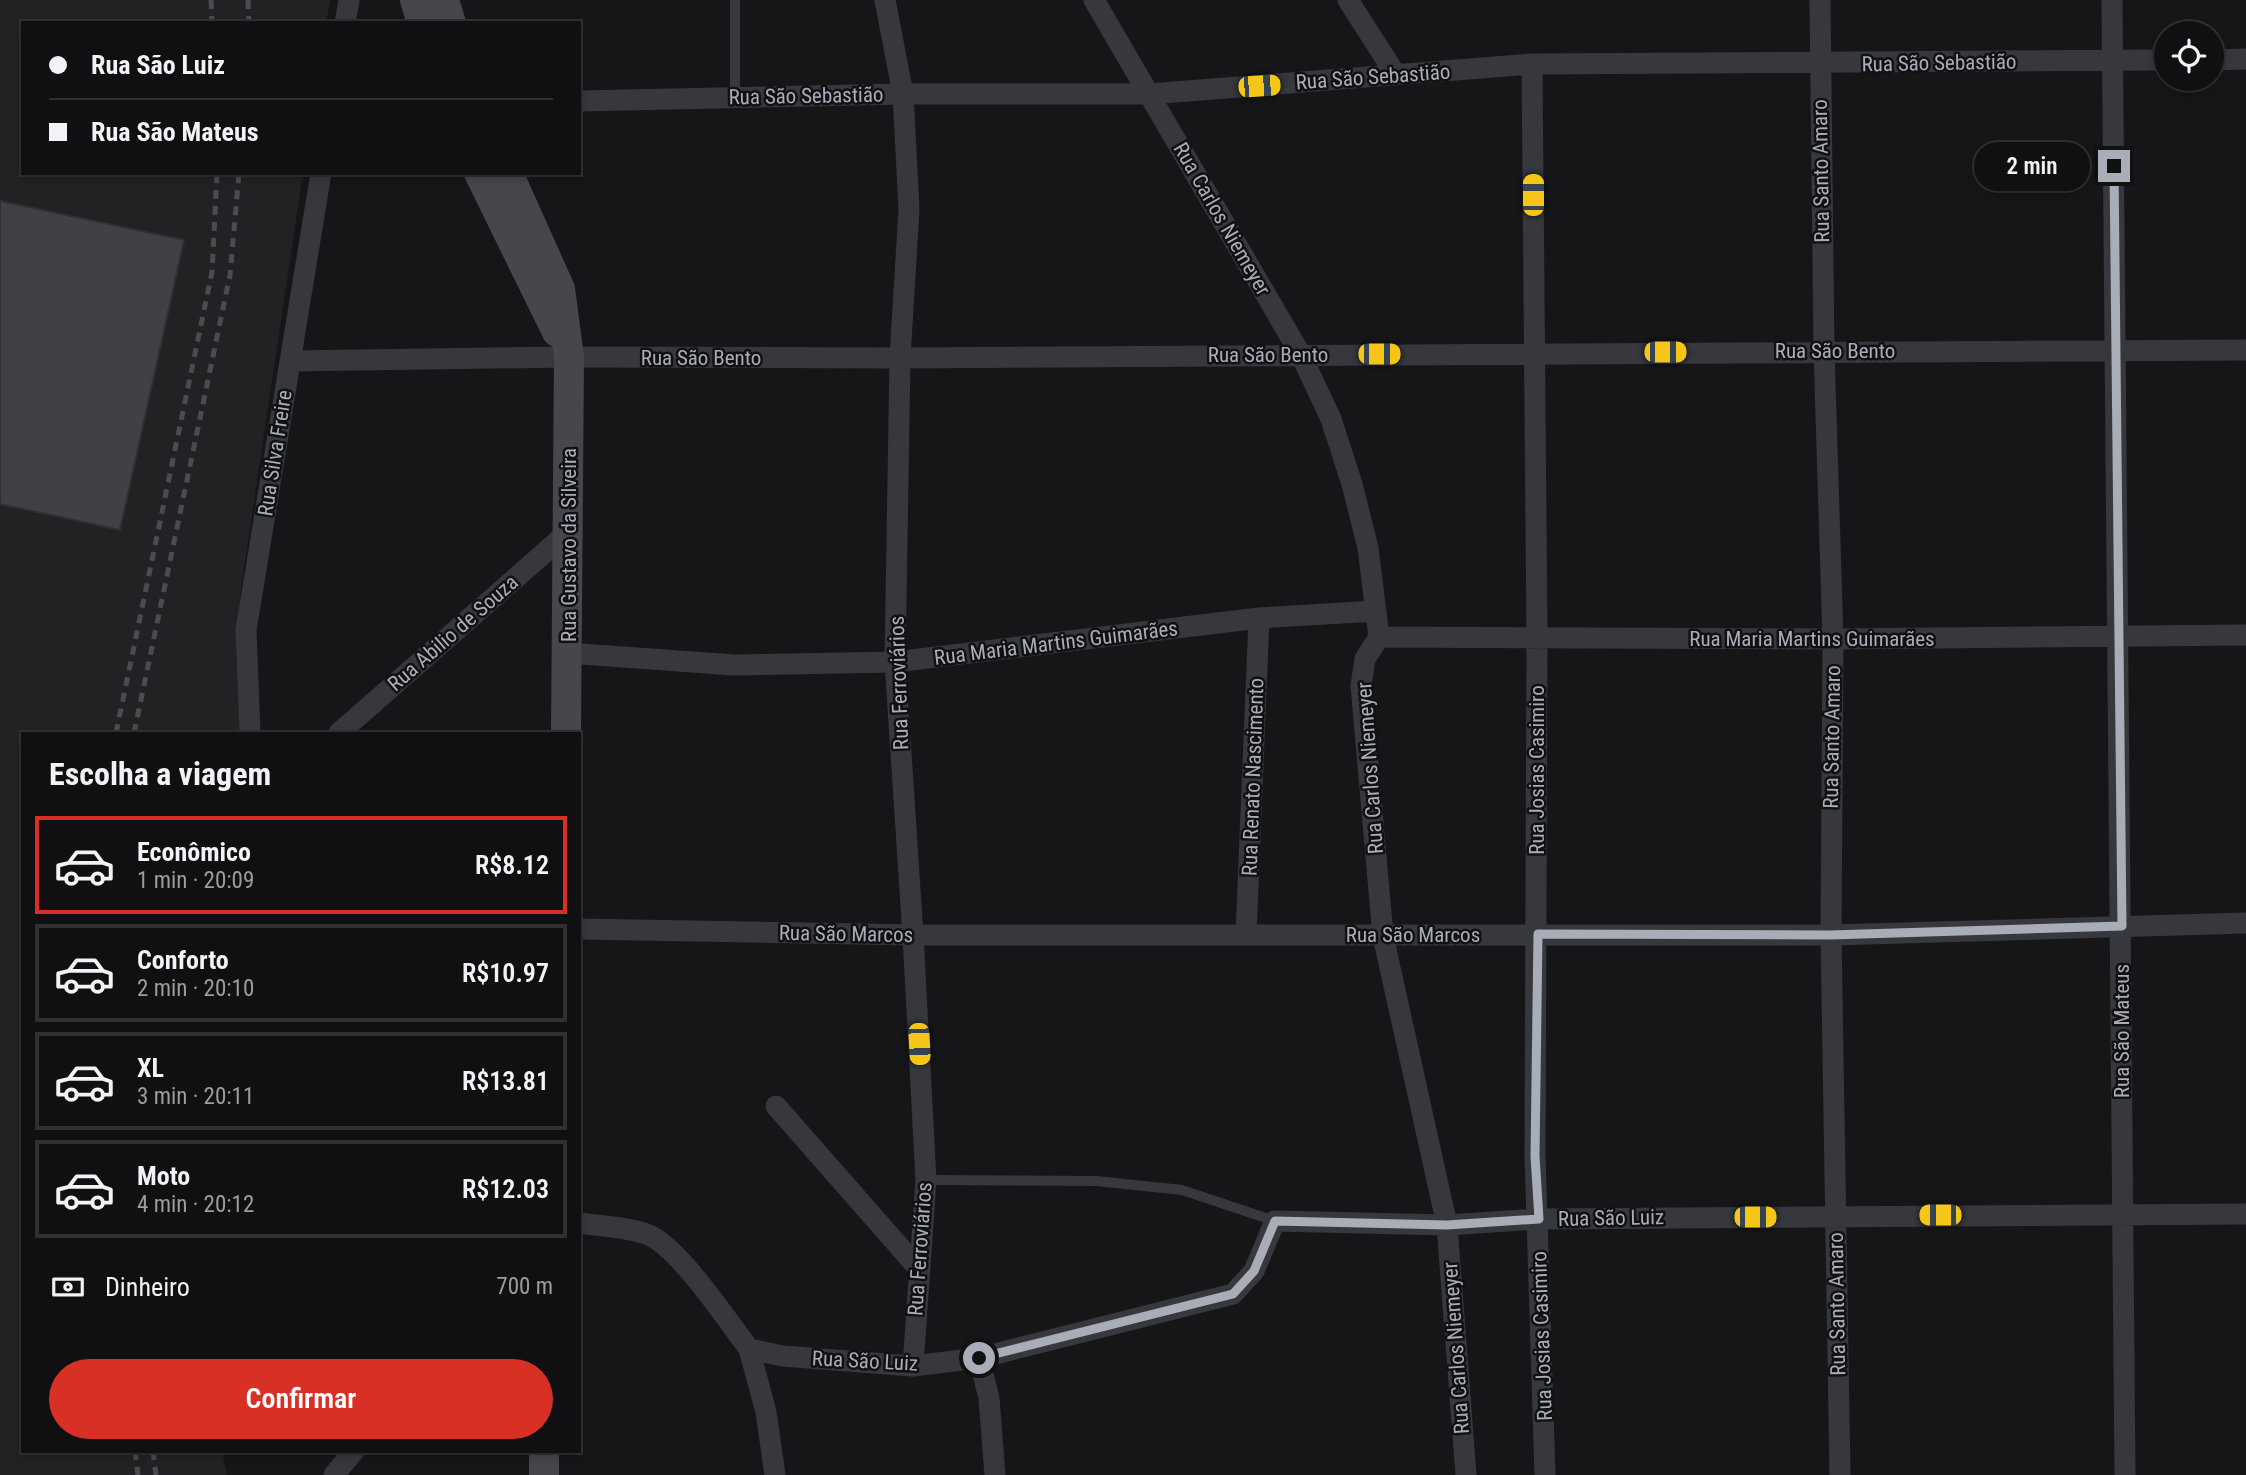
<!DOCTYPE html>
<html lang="pt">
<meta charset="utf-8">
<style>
:root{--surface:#101012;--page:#19191b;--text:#f1f3f6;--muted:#9c9d9f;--line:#303032;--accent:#d93025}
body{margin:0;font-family:"Roboto Condensed",sans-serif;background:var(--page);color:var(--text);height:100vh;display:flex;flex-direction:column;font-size:26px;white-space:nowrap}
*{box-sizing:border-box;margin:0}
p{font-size:23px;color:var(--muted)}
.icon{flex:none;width:38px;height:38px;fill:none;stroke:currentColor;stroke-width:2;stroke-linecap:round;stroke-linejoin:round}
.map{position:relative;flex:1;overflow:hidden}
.details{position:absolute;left:21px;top:732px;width:560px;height:721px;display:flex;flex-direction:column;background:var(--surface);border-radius:0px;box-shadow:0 4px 10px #0003,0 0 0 2px var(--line)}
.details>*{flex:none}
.banner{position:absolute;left:21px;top:21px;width:560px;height:154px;border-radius:0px;box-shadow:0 4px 10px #0003,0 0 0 2px var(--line);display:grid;align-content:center;height:154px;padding:0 28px;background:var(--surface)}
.tools{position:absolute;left:2154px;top:21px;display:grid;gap:14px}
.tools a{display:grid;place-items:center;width:70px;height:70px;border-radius:50%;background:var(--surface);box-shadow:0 4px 10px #0003,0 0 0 2px var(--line);font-size:35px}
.end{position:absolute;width:32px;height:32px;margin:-16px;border:9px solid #a8adb8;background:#111;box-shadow:0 0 0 4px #111}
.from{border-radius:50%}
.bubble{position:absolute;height:49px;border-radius:24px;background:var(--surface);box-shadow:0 4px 10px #0003,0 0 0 2px var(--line);font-size:23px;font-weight:600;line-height:49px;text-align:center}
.car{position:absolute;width:21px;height:42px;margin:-21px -10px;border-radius:9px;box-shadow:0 0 5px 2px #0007;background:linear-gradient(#f5c518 24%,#345 0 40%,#f5c518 0 76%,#345 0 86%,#f5c518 0)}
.banner b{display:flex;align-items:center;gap:24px;height:66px;font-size:26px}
.banner b+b{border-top:2px solid var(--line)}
.banner i{width:18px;height:18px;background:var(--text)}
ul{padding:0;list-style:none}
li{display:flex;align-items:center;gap:21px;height:98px;margin:0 14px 10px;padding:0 14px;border:4px solid var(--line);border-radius:0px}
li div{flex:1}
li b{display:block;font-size:26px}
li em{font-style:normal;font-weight:600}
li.current{border-color:var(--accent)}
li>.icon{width:63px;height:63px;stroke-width:1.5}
h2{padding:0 28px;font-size:32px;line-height:84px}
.pay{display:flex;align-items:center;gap:18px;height:77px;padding:0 28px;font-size:26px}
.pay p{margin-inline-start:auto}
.primary-button{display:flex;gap:14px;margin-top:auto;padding:14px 28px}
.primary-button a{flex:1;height:80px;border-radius:42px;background:var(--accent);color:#fff;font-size:28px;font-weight:600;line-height:80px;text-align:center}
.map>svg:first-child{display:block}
</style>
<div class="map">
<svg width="2246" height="1475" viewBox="0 0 2246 1475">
<rect width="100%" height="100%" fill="#161618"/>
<path fill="#222225" d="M0 0H330L326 23H23V173H303L241 589 236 652 240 733H23V1451H227L223 1459 227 1475H0Z"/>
<path fill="#404145" stroke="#303034" stroke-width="2" d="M0 201 184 240 120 530 0 504Z"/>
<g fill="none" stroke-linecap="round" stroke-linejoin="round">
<path stroke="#37383d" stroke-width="10" d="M735 98V0
M926 1180 1096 1181 1182 1190 1275 1221"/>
<path stroke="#37383d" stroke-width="21" d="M885 0 903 94 909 209 900 358 895 662 913 935 926 1180 913 1366
M1094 0 1301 355 1331 419 1352 484 1368 548 1379 637 1365 659 1361 686 1383 936 1447 1225 1466 1475
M1348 0 1396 75
M1820 0 1824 351 1833 639 1831 935 1840 1475
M2112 0 2125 1475
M345 23 349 0
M2212 60 2246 59
M1532 64 1537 639 1535 1156 1545 1475
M579 101 903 94H1149L1532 64 2166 60
M290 361 569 357 900 358 2246 350
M1379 637 1833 639 2246 635
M568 653 734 665 895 662 1259 618 1376 611
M250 733 246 630 321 173
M339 733 568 532
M579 929 913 935H1831L2246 923
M1246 935 1259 618
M776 1106 919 1269
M579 1223C601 1226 628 1227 649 1235 679 1248 728 1321 749 1349L783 1356 913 1366 979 1358 1233 1294 1254 1271 1275 1221 1447 1225 1539 1219 2246 1214
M749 1349 766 1412 775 1475
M979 1358 989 1398 995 1475
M334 1475 354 1451"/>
<path stroke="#45474d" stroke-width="30" d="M415 0 422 23
M444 0 451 23
M479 173 557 332
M508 173 560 289 569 357 566 733
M544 1475V1451"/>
<path stroke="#4a4c52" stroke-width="5" stroke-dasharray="9 7" stroke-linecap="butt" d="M211 0 212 23
M248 0 249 23
M116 733 212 272 217 173
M134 733 230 275 239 173
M135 1451 138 1475
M153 1451 156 1475"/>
</g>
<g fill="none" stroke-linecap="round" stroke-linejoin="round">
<path stroke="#a8adb8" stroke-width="9" d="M979 1358 1233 1294 1254 1271 1275 1221 1447 1225 1539 1219 1535 1156 1538 934 1830 935 2122 926 2114 166"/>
</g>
<g text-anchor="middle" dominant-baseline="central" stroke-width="5" stroke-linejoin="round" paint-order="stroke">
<g font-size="21" fill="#a8adb8" stroke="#111113">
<text transform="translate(1939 63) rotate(-1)">Rua São Sebastião</text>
<text transform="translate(1373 77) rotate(-4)">Rua São Sebastião</text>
<text transform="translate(806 96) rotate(-1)">Rua São Sebastião</text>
<text transform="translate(1821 171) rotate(-91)">Rua Santo Amaro</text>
<text transform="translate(1222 219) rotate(60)">Rua Carlos Niemeyer</text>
<text x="1835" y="351">Rua São Bento</text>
<text x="1268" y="355">Rua São Bento</text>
<text x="701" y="358">Rua São Bento</text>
<text transform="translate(275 453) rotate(-81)">Rua Silva Freire</text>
<text transform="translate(569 545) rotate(-90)">Rua Gustavo da Silveira</text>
<text transform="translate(453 633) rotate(-41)">Rua Abilio de Souza</text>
<text x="1812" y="639">Rua Maria Martins Guimarães</text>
<text transform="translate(1056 643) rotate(-7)">Rua Maria Martins Guimarães</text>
<text transform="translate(899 683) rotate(-92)">Rua Ferroviários</text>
<text transform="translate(1832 737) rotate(-89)">Rua Santo Amaro</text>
<text transform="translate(1370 768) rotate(-94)">Rua Carlos Niemeyer</text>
<text transform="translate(1537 770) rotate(-90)">Rua Josias Casimiro</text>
<text transform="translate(1253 777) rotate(-88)">Rua Renato Nascimento</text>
<text transform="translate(846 934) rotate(1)">Rua São Marcos</text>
<text x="1413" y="935">Rua São Marcos</text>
<text transform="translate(2122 1031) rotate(-90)">Rua São Mateus</text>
<text transform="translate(1611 1218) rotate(-1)">Rua São Luiz</text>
<text transform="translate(920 1249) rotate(-86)">Rua Ferroviários</text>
<text transform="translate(1837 1304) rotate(-91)">Rua Santo Amaro</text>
<text transform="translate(1542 1336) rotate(-92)">Rua Josias Casimiro</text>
<text transform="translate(1456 1348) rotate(-94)">Rua Carlos Niemeyer</text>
<text transform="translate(865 1361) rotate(3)">Rua São Luiz</text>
</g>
</g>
</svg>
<div class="tools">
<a><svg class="icon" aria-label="locate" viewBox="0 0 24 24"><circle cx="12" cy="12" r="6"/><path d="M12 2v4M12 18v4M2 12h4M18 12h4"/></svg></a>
</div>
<i class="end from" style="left:979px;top:1358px"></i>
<i class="end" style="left:2114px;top:166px"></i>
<div class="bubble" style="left:1974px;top:142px;width:116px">2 min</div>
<i class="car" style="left:1259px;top:86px;rotate:86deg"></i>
<i class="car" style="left:1533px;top:195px;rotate:0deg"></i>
<i class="car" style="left:1665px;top:352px;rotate:90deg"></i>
<i class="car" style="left:1379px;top:354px;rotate:90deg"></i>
<i class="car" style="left:919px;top:1044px;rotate:177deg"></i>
<i class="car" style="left:1940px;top:1215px;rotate:270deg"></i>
<i class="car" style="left:1755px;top:1217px;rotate:90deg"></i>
<div class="banner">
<b><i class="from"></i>Rua São Luiz</b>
<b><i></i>Rua São Mateus</b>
</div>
<section class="details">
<h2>Escolha a viagem</h2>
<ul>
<li class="current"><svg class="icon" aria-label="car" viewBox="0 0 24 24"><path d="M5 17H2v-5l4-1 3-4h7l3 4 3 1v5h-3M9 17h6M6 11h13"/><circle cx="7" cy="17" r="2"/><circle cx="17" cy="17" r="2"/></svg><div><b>Econômico</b><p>1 min · 20:09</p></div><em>R$8.12</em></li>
<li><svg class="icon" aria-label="car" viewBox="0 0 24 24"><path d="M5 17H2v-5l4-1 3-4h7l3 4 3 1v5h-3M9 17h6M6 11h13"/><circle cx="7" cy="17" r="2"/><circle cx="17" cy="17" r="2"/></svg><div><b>Conforto</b><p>2 min · 20:10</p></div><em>R$10.97</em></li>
<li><svg class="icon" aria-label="car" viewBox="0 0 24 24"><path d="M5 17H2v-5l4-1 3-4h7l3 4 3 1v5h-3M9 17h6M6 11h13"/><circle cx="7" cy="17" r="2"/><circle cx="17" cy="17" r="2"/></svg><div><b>XL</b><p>3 min · 20:11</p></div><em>R$13.81</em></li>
<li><svg class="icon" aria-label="car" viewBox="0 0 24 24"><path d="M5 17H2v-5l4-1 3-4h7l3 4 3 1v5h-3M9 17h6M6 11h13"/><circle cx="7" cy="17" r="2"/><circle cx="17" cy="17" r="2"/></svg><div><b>Moto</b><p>4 min · 20:12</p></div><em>R$12.03</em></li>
</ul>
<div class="pay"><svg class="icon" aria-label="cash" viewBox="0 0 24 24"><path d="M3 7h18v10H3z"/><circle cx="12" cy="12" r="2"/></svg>Dinheiro<p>700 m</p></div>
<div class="primary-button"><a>Confirmar</a></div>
</section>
</div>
